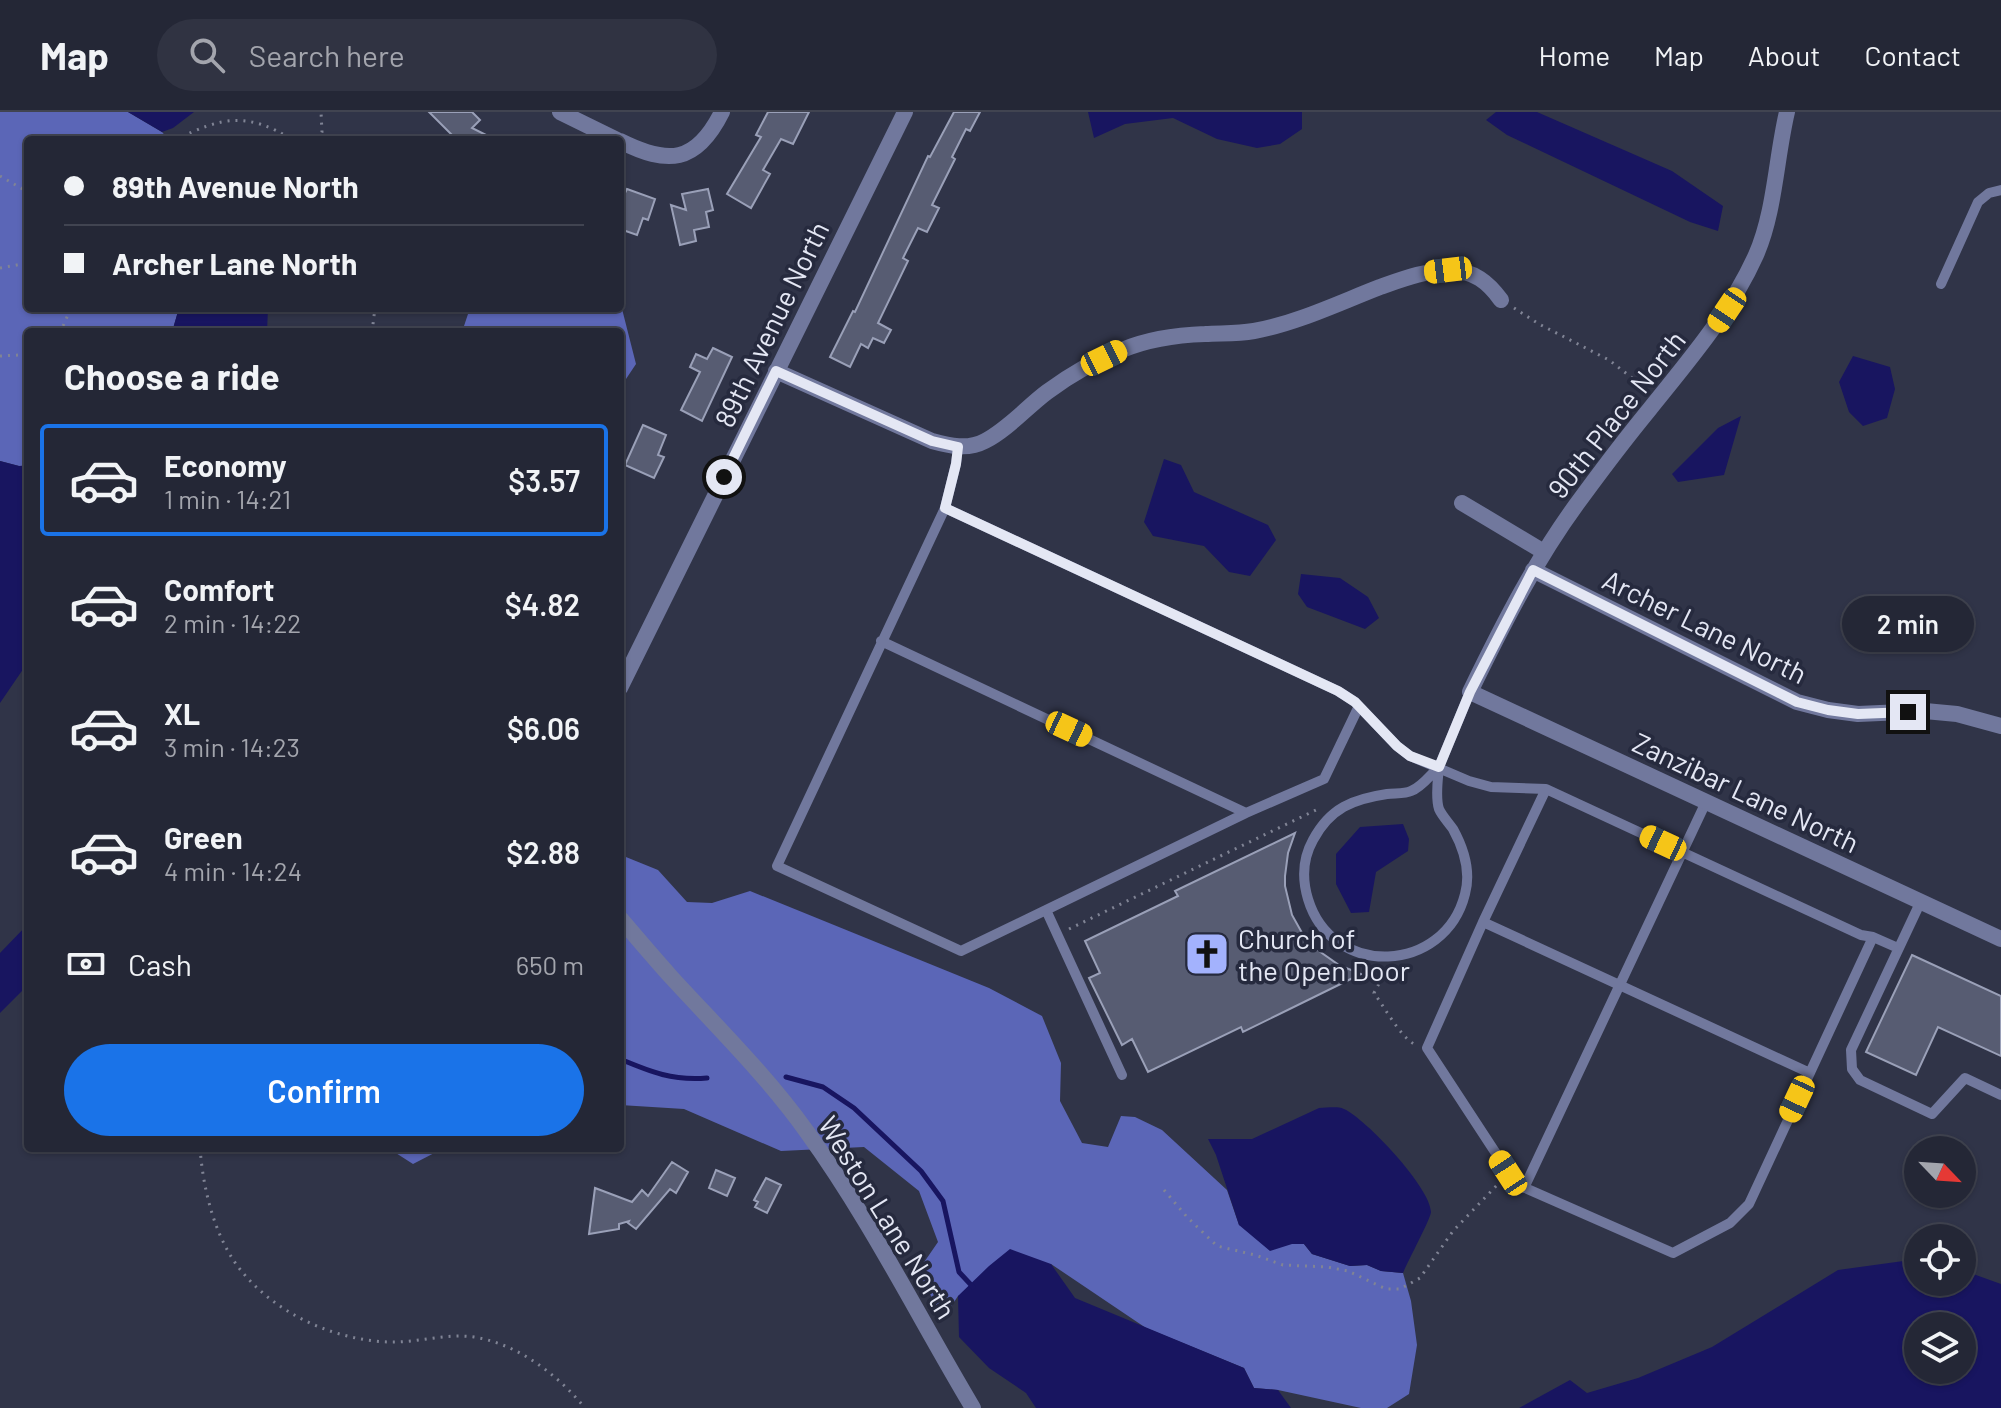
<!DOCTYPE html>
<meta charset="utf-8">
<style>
:root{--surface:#242736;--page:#303342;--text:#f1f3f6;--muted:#a3a5ad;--line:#414451;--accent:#1a73e8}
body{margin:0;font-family:Barlow,sans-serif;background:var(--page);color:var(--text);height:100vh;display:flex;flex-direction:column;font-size:30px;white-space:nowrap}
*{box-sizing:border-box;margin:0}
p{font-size:26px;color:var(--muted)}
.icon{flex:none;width:44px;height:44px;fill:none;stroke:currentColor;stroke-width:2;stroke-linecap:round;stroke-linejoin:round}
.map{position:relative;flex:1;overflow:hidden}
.drawer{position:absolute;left:24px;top:216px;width:600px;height:824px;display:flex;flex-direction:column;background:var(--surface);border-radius:8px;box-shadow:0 2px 6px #0004,0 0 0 2px var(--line)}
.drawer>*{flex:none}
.guide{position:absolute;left:24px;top:24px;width:600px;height:176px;border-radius:8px;box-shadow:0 2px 6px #0004,0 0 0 2px var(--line);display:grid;align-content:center;height:176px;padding:0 40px;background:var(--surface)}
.needle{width:52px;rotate:115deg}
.fabs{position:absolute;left:1904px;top:1024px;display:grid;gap:16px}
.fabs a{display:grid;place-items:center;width:72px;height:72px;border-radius:50%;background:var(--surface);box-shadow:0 2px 6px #0004,0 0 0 2px var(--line);font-size:40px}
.end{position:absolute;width:36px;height:36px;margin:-18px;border:10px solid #e4e7f4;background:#111;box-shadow:0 0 0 4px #111}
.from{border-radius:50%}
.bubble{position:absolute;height:56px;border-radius:28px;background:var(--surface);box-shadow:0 2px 6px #0004,0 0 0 2px var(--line);font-size:26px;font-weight:600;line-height:56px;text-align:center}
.car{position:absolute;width:24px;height:48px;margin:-24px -12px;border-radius:10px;box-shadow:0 0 6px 2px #0007;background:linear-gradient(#f5c518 24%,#345 0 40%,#f5c518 0 76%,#345 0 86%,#f5c518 0)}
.guide b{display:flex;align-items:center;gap:28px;height:76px;font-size:30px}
.guide b+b{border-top:2px solid var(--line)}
.guide i{width:20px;height:20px;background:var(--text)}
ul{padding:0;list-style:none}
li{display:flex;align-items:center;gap:24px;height:112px;margin:0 16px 12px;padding:0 24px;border:4px solid transparent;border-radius:8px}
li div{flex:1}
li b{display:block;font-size:30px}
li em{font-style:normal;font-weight:600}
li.active{border-color:var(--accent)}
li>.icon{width:72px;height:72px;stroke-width:1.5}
h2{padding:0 40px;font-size:36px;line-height:96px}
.pay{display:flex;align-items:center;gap:20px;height:88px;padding:0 40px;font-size:30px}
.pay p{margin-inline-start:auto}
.primary-button{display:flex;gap:16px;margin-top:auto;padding:16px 40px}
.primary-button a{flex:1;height:92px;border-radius:48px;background:var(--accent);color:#fff;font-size:32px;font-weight:600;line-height:92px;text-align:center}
header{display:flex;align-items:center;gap:48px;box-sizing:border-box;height:112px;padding:0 40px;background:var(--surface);border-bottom:2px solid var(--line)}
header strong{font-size:38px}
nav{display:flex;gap:44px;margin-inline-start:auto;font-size:28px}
.search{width:560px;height:72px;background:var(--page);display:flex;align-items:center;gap:20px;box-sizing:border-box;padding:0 28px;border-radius:44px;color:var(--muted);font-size:30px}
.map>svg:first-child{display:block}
</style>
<header>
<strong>Map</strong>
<div class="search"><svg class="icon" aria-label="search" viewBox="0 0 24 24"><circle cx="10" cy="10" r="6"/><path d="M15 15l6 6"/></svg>Search here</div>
<nav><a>Home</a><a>Map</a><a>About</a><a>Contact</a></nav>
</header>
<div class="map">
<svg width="2001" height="1296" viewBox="0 0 2001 1296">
<rect width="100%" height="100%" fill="#303448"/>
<path fill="#5b66b7" d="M0 0H128L162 20 169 28H28V196H179L172 220H28V353L19 354 0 349Z
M620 189 636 252 620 276V220H462L470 196H620Z
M620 736 621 743 658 758 687 790 712 791 750 779 989 876 1042 904 1061 951 1060 989 1082 1031 1108 1035 1121 1004 1135 1005 1162 1018 1227 1078 1239 1113 1292 1131 1304 1132 1312 1142 1350 1154 1367 1153 1381 1159 1403 1161 1411 1189 1417 1233 1409 1282 1387 1296H1361L1278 1278 1254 1276 1244 1256 1146 1216 1051 1152 958 1184 943 1207 918 1159 938 1130 919 1079 864 1035 781 1039 684 997 620 993Z
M388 1036H444L413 1052Z"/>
<path fill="#181560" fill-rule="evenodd" d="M128 0H194L173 16 162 20Z
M1088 0H1302V17L1280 32 1257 36 1217 27 1173 6 1125 12 1094 26Z
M1496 0H1537L1672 59 1723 94 1718 119 1690 110 1507 23 1486 8Z
M179 196H268L267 220H172Z
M1853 244 1890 255 1895 277 1887 306 1863 314 1849 300 1839 270Z
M1741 304 1724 363 1678 370 1672 362 1718 316Z
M1164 347 1181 353 1194 380 1268 413 1276 428 1250 464 1229 460 1204 434 1153 424 1144 410Z
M0 349 19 354H28V550L0 591Z
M1301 462 1340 466 1368 485 1379 506 1365 517 1307 495 1298 482Z
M1403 712 1409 727 1408 739 1376 760 1369 800 1351 801 1336 772V742L1360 715Z
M28 812V873L0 901V841Z
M1319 996C1327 996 1337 994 1344 997 1366 1007 1431 1076 1431 1100 1431 1106 1407 1151 1403 1161L1381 1159 1367 1153 1350 1154 1312 1142 1304 1132H1292L1270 1139 1239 1113 1216 1043 1208 1027H1252Z
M1010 1137 1051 1152 1075 1186 1244 1256 1254 1276 1278 1278 1291 1296H1036L1026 1281 989 1256 959 1225 958 1184 989 1154Z
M1918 1147V1170H1962V1158L2001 1172V1296H1519L1570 1268 1587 1281 1638 1266 1712 1235 1838 1158ZM1918 1214H1962V1258H1918Z"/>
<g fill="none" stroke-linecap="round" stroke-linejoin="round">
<path stroke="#181560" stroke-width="5" d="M620 947C651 960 673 969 707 966
M786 965 823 975 854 996 921 1059 943 1089 959 1160 973 1175"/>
</g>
<path fill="#575c72" stroke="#9aa0b8" stroke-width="2" d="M429 0H472L480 8 472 16 496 28H457Z
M768 0H809L793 32 781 27 763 58 770 62 751 96 727 82 761 25 756 23Z
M954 0H980L970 19 966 17 952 45 955 47 932 93 939 96 927 120 918 116 903 146 908 149 878 211 891 218 884 231 873 226 868 236 861 232 850 255 830 245 853 199 855 200 928 44 930 45Z
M627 77 655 87 648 108 643 106 637 123 620 117V81L624 83Z
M708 77 713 98 706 100 709 115 694 118 696 129 680 133 671 93 686 98 682 82Z
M713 236 732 245 702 309 681 298 700 260 690 255 696 242 707 247Z
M643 313 666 323 658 343 664 345 654 366 625 353Z
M1295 721 1288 741 1285 764V774L1292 803 1306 828 1319 839 1339 853 1361 862 1243 920 1241 915 1148 960 1132 927 1122 933 1089 866 1100 861 1085 829 1178 784 1175 779Z
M1912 843 2001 884V944L1938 915 1916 963 1866 940Z
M672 1050 688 1060 676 1081 670 1077 636 1117 628 1111 629 1109 619 1112V1117L589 1122 595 1076 632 1090 642 1078 648 1084Z
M716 1058 735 1066 727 1084 709 1076Z
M766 1066 781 1073 767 1101 755 1095 758 1090 754 1088Z"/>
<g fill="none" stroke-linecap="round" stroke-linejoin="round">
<path stroke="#808495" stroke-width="3" stroke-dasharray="2 6" stroke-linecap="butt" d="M175 28C223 4 248 0 293 28
M319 28 322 20 321 0
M0 64 28 80
M0 156 28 151
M1514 196 1539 212 1609 248 1640 272
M58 220 63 214 71 196
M372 220 375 196
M0 244 19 243 28 240
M1069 817 1318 697
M1386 858 1374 881C1385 896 1400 924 1414 932
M200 1036C203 1075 213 1119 236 1152 270 1199 331 1228 389 1230 417 1231 446 1221 474 1225 518 1232 558 1263 585 1296
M1164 1078 1187 1105 1217 1134 1255 1143 1283 1153 1327 1155 1348 1159 1386 1177H1400L1420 1166 1453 1119 1500 1070"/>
<path stroke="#71789d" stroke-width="10" d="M1941 172 1978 90 1989 81 2001 78
M958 335 956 352 945 396 1338 579 1355 590 1397 634 1410 644 1469 669 1491 675 1546 677 1861 823 1873 825 1898 836
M945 396 777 754 961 839 1046 798 1122 963
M881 529 1246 701
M1439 655C1438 667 1435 685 1439 697 1442 704 1449 711 1453 717 1464 737 1471 760 1465 782 1445 862 1332 867 1308 787 1302 767 1303 746 1313 728 1330 696 1353 687 1387 682 1395 681 1405 682 1411 679 1422 675 1431 662 1439 655Z
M1439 655 1470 580
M1546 677 1483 810 1427 936 1516 1072 1673 1141 1730 1111 1749 1092 1873 825
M1921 789 1851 938 1852 957 1860 968 1932 1002 1965 966 2001 983
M1046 798 1246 701 1324 667 1359 594
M1483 810 1810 961
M1524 1076 1706 690"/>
<path stroke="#71789d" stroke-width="16" d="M560 0 617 28
M1787 0C1776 46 1775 100 1756 143 1730 201 1689 248 1649 298 1626 326 1604 355 1582 385 1537 445 1503 512 1470 580L2001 827
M620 29C668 53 696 52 722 0
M776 259 932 329C950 334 968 338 985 329 1008 317 1027 295 1047 280 1070 263 1096 248 1122 238 1148 227 1177 223 1205 222 1221 221 1237 222 1254 219 1295 212 1341 190 1380 175 1403 167 1427 158 1451 158 1474 159 1488 170 1501 188
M1462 391 1544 440
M1533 458 1797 590 1828 598 1858 602 1925 599 1957 602 2001 614
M620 576 905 0
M620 806C637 826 654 846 672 866 718 916 767 964 807 1020 870 1107 918 1204 973 1296"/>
</g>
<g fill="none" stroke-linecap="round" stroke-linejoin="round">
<path stroke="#e4e7f4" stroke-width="10" d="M724 365 776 259 932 329 958 335 956 352 945 396 1338 579 1355 590 1397 634 1410 644 1439 655 1470 580 1533 458 1797 590 1828 598 1858 602 1908 600"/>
</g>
<defs>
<g id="church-square" transform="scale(2.3)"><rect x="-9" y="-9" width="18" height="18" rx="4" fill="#a3b2fd" stroke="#262a3e"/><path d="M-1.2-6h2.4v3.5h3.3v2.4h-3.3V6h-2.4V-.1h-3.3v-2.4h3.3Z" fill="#111"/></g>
</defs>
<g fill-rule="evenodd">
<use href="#church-square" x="1207" y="842"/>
</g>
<g text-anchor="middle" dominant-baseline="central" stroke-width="7" stroke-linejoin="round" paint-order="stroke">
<g font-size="28" fill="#e4e7f4" stroke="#262a3e">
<text transform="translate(771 212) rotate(-64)">89th Avenue North</text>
<text transform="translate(1616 302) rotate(-52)">90th Place North</text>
<text transform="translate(1705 514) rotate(26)">Archer Lane North</text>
<text transform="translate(1746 680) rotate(25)">Zanzibar Lane North</text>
<text transform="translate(888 1105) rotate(58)">Weston Lane North</text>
</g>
<g font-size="28" fill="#e4e7f4" stroke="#262a3e" text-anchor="start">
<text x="1238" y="826">Church of<tspan x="1238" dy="32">the Open Door</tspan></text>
</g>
</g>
</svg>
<div class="fabs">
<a><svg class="needle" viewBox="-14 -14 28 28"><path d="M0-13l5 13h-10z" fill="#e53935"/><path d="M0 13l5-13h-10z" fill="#a3a5ad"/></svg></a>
<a><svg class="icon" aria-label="locate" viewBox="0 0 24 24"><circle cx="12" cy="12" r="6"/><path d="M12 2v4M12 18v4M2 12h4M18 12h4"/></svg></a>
<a><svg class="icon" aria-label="layers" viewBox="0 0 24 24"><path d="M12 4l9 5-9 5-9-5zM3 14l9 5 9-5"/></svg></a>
</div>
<i class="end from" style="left:724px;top:365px"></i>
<i class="end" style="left:1908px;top:600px"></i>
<div class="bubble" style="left:1842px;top:484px;width:132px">2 min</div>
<i class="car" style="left:1448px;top:158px;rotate:263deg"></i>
<i class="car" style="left:1727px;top:198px;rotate:214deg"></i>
<i class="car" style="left:1104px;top:246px;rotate:64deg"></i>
<i class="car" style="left:1069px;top:617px;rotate:115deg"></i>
<i class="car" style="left:1663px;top:731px;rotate:295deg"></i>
<i class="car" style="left:1797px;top:987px;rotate:205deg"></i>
<i class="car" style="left:1508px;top:1061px;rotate:327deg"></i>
<div class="guide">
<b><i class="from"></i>89th Avenue North</b>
<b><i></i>Archer Lane North</b>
</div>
<section class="drawer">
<h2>Choose a ride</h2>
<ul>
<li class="active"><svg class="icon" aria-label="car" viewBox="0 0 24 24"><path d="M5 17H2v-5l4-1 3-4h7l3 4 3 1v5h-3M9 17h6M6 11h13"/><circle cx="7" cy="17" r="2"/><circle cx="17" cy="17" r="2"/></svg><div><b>Economy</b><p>1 min · 14:21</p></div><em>$3.57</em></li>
<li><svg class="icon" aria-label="car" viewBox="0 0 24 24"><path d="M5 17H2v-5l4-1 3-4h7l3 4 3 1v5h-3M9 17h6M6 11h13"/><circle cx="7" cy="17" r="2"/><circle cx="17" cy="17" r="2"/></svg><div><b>Comfort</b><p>2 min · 14:22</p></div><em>$4.82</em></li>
<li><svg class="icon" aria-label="car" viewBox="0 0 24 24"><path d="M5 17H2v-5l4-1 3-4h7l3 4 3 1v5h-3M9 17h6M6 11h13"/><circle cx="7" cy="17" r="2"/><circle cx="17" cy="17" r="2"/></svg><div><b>XL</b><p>3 min · 14:23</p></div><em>$6.06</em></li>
<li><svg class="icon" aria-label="car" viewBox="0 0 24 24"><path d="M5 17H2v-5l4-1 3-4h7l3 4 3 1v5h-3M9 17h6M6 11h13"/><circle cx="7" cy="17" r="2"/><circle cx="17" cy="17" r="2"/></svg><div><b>Green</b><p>4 min · 14:24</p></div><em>$2.88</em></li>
</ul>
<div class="pay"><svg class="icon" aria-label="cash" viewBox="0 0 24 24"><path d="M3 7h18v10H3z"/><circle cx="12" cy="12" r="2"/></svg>Cash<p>650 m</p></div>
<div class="primary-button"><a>Confirm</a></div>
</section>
</div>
